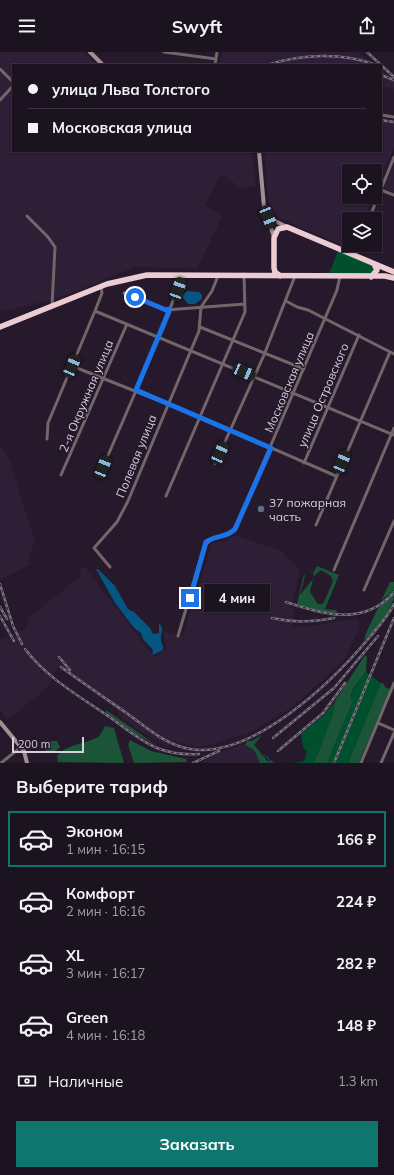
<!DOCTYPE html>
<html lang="ru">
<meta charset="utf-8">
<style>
:root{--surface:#1c1320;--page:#29202d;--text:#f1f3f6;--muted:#a09ea5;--line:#3a323e;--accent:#0f766e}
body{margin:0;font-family:Mulish,sans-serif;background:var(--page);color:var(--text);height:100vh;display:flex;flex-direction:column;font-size:15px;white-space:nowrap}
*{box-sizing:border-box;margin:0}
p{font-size:13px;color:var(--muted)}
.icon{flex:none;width:22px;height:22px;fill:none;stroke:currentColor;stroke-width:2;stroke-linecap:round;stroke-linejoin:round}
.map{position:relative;height:711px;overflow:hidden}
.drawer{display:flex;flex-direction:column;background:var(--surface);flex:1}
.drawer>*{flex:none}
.top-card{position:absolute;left:12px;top:12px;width:370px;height:88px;border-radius:0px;box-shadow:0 1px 3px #0004,0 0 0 1px var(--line);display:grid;align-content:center;height:88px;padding:0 16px;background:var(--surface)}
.tools{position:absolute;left:342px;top:112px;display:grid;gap:8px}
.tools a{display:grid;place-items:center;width:40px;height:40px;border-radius:0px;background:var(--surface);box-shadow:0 1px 3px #0004,0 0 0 1px var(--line);font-size:20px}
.scale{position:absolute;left:12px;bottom:10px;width:72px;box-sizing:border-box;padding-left:4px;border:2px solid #d8cfdc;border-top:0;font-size:11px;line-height:14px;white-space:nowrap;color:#d8cfdc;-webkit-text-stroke:3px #25192b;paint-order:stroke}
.end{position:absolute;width:18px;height:18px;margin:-9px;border:5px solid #1a73e8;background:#fff;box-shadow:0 0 0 2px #fff}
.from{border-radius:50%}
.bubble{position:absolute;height:28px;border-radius:0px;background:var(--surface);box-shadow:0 1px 3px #0004,0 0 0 1px var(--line);font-size:13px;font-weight:700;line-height:28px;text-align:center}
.car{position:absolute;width:12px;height:24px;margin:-12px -6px;border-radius:5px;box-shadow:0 0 3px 1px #0007;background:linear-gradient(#222 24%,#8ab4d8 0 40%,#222 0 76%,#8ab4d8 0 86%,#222 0)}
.top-card b{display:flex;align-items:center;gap:14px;height:38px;font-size:15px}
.top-card b+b{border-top:1px solid var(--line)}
.top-card i{width:10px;height:10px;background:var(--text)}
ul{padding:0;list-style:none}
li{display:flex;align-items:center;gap:12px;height:56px;margin:0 8px 6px;padding:0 8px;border:2px solid transparent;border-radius:0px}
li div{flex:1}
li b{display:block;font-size:15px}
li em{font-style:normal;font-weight:700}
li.on{border-color:var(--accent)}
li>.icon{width:36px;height:36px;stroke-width:1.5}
h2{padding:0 16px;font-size:18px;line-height:48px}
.pay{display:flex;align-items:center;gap:10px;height:44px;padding:0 16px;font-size:15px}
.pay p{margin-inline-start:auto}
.action{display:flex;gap:8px;margin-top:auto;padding:8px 16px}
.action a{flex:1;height:46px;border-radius:0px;background:var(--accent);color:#fff;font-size:16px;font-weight:700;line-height:46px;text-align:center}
header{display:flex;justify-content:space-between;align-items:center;height:52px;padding:0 16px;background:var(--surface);font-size:18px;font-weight:700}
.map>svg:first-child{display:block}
</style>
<header><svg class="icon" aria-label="menu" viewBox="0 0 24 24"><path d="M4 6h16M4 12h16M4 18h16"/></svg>Swyft<svg class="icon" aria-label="share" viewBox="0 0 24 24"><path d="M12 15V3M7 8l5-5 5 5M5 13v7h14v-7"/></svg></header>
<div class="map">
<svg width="394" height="711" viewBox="0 0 394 711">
<rect width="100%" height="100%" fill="#25192b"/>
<path fill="#2e1e36" d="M0 0H84L97 13H13V99H252L256 134 241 136 221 122 205 153 223 163 197 217 135 215 59 246 0 260Z
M222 0H357L375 13H219Z
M381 17 394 27V37L381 35Z
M381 67 394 69V96L375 141V119H349V145H373L364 167H349V193H353L351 197 279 166 269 156 264 99H381Z
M394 111V140L383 136Z
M2 394 10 410 35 490 29 504V513L0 528V395Z
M235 483 282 499 288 507 299 516 298 529 290 555 294 556 292 575H307L357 566 359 570V576L344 609 291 656 246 683 232 685 215 692 197 695 171 689 168 695 140 679 118 663 117 658 58 615 47 636 8 668 0 658V588L20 579 25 578 28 572 26 567 80 525 78 522 81 520 79 517 84 514 154 605 167 596 164 589V579L182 585 212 491 225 489Z
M241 693H245L254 698 260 711H200L223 699Z"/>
<path fill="#00502e" d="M338 199 372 213 374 219 371 222H329Z
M366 620 381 631 348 711H327L352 651C349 637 359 630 366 620Z
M334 651 332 665 314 711H294L304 709 307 700 303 695 301 682 322 665Z"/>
<path fill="#1a5537" d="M317 514 339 523 325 557 336 558 337 561 320 560 297 552 304 522 305 524 300 543 313 527 310 540 318 552H322L324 550 333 529 331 524 321 518 314 524 313 521Z
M390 530H394V538L381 549Z
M394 542C394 556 376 581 364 588L366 581 378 556Z
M365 603 367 605 366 620 354 635 351 643 352 651 327 711H314L332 665 335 649Z
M381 631H383L385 635 390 637 359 711H348Z
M106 658 156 693 134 681 106 661Z
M105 674 114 676 124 711 58 710 57 704C68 691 84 693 98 685 102 682 103 677 105 674Z
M262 683 254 693 269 711 271 708 274 711H260L254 698 245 693 247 689H252Z
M130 688 151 699 186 707 187 710 134 711 128 693Z
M48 689H57L60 695C56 700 51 702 45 698V695Z"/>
<path fill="#045581" d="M187 239 199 240 202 243V247L195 252H188L182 244Z
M96 517H98L115 534 128 557 134 560 150 576 153 582 159 581V571C165 578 160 581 161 587 161 592 164 593 163 598L152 603 153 598 143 587 141 581 134 576 115 551Z"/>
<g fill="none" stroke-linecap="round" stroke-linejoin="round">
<path stroke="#045581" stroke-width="1" d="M264 703 268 706 270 711"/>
<path stroke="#736669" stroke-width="3" d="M164 0 216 7
M215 13 217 0
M0 17 13 30
M0 48 13 34
M381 63 394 65
M381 138 394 143
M27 164 48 185 55 195 52 254
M369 167 394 105
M354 203 358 193
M124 241 166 258 245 252
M286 249 297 255 308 258 394 302
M95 259 394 383
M200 275 304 317
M72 314 200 365 336 424
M47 387 48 371 95 259 102 241 101 234
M304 411 359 283
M215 412 264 303 295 224
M103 415 164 274 182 223
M61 423 127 272
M166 444 245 260 244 222
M316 473 390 300
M110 515 94 496 117 470 128 449 199 279 201 255 212 239 218 224
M334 518 394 376
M364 538 394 469
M178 584 204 496C211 481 228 488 236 475L337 238 340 224
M378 671 394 678
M1 711 21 695
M361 711 394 631
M381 711 394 681"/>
<path stroke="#a38f93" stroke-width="4" d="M90 0 103 13
M259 99 264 155 274 185
M269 164 275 169 287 175
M0 670 24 699 27 711"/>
<path stroke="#eccbd2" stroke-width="5.5" d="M280 224 275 220 274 216V186L278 177 287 175 394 220
M371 225 377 218 374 212
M0 275 107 232 147 223 385 224 394 226"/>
<g stroke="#7d7282" stroke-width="2.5">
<path id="rail" d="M367 0 394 25
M267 13C301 2 342 0 376 13
M381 23 394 28
M381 68 394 70
M0 532 13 574 22 592
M286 550C323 562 364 575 394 540
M0 555 7 567
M0 564 14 589
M272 566C294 571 312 570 334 566
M25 597C47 626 79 644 108 664 124 675 139 688 157 696 170 701 185 703 199 702
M59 605 70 618
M61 615C83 631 105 646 128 662 147 676 166 693 190 697 253 707 332 630 369 586 378 575 388 565 394 552
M273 686 334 636 378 584
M278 699 323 661 345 631
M193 711 219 699
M334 711 394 566"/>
</g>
<use href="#rail" stroke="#25192b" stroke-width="1" stroke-dasharray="3" stroke-linecap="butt"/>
</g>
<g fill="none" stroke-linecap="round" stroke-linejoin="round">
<path stroke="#1a73e8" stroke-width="5" d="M135 245 166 258 170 257 136 338 271 396 235 477C227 486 215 483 206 490L190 546"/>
</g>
<circle fill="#5c6f8a" stroke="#25192b" stroke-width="1.5" cx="261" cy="457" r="4"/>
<g text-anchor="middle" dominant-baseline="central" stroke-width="3" stroke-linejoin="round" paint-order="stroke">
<g font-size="12" fill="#d8cfdc" stroke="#25192b">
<text transform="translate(289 330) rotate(-67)">Московская улица</text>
<text transform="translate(323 343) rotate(-67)">улица Островского</text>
<text transform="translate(86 344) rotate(-67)">2-я Окружная улица</text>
<text transform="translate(136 404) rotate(-68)">Полевая улица</text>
</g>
<g font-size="12" fill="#d8cfdc" stroke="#25192b" text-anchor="start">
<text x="269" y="450">37 пожарная<tspan x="269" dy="14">часть</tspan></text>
</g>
</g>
</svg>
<div class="tools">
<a><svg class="icon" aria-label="locate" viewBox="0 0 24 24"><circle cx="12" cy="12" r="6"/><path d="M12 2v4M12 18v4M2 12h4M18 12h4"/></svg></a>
<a><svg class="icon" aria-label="layers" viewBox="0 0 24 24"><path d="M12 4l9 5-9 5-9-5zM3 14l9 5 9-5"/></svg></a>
</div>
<div class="scale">200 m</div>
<i class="end from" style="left:135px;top:245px"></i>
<i class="end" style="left:190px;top:546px"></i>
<div class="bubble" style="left:204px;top:532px;width:66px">4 мин</div>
<i class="car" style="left:268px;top:165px;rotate:158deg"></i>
<i class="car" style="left:178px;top:237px;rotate:20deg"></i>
<i class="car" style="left:72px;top:314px;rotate:23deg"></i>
<i class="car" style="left:244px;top:320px;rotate:114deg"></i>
<i class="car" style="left:220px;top:401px;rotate:24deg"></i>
<i class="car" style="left:342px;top:410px;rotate:23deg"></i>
<i class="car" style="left:103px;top:415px;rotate:22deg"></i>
<div class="top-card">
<b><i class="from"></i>улица Льва Толстого</b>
<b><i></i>Московская улица</b>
</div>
</div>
<section class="drawer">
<h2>Выберите тариф</h2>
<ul>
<li class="on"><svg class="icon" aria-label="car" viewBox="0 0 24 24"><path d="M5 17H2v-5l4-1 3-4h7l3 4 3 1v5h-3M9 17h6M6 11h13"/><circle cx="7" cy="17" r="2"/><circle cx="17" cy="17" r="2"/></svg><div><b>Эконом</b><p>1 мин · 16:15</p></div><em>166 ₽</em></li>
<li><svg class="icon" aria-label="car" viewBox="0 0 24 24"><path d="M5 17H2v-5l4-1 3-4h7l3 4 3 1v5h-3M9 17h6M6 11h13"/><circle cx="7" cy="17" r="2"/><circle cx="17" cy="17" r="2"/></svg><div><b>Комфорт</b><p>2 мин · 16:16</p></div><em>224 ₽</em></li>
<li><svg class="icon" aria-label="car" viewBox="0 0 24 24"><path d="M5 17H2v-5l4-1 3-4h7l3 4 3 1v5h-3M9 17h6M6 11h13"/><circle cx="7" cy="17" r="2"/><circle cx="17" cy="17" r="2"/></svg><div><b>XL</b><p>3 мин · 16:17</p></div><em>282 ₽</em></li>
<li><svg class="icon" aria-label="car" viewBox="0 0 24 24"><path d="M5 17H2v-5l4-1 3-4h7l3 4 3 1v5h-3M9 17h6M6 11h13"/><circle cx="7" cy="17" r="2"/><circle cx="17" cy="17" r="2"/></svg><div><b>Green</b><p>4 мин · 16:18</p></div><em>148 ₽</em></li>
</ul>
<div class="pay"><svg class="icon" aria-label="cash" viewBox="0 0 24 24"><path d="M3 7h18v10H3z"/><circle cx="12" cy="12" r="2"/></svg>Наличные<p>1.3 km</p></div>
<div class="action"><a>Заказать</a></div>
</section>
